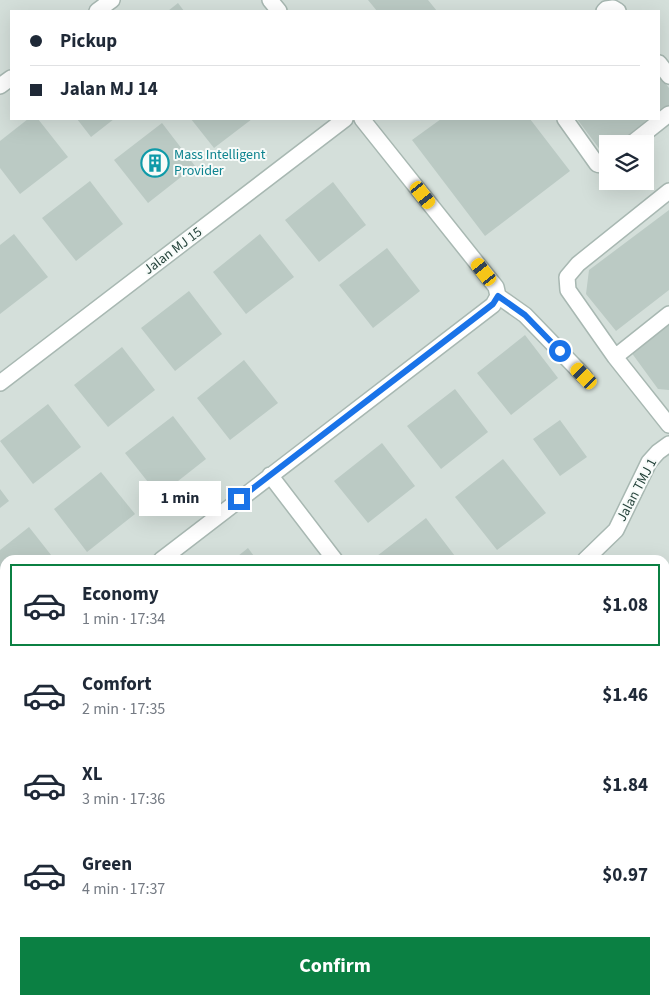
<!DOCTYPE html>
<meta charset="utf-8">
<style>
:root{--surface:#fff;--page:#f6f6f7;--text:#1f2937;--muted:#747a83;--line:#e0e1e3;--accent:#0b8043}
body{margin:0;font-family:"Source Sans 3",sans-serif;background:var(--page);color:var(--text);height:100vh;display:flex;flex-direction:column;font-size:19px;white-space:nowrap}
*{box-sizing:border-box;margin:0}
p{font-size:16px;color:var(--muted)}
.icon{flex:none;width:28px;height:28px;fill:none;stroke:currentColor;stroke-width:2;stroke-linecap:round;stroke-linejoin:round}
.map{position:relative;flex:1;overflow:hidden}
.sheet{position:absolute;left:0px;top:555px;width:670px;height:450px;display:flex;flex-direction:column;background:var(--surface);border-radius:15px 15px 0 0;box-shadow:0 5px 20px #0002}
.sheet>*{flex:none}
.banner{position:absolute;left:10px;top:10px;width:650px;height:110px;border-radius:0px;box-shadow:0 5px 20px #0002;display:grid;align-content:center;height:110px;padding:0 20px;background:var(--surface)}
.tools{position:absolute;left:599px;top:135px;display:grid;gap:10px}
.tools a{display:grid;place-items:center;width:55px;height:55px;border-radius:0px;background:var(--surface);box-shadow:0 5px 20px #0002;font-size:25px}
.end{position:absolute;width:22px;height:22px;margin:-11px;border:6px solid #1a73e8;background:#fff;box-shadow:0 0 0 2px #fff}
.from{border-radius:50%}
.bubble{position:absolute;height:35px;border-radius:0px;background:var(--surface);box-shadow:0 5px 20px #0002;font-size:16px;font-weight:700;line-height:35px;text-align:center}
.car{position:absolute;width:15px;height:30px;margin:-15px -8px;border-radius:6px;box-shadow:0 0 4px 1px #0007;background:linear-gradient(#f5c518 24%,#345 0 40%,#f5c518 0 76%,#345 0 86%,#f5c518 0)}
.banner b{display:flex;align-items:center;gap:18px;height:48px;font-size:19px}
.banner b+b{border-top:1px solid var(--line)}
.banner i{width:12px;height:12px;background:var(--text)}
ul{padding:9px 0 0;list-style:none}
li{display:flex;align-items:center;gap:15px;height:82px;margin:0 10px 8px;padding:0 10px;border:2px solid transparent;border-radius:0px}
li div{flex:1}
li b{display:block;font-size:19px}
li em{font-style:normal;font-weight:700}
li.selected{border-color:var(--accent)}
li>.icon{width:45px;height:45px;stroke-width:1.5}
.primary-button{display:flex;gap:10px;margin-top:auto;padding:10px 20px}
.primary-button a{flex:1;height:58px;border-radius:0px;background:var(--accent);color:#fff;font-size:20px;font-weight:700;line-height:58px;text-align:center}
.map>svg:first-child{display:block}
</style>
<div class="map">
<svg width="669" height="1005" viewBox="0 0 669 1005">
<rect width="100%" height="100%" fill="#e6efeb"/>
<path fill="#d4dfda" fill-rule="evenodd" d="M0 0H669V1005H207L203 1000H665V560H5V739L0 733ZM11 11H659V119H11ZM608 144H645V181H608Z"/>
<path fill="#bbcac4" d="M368 0H428L437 11H377Z
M178 3 184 11H168Z
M659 75 669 88V107L659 114Z
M28 119H38L68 157 20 194 0 168V141Z
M77 119H114L91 137Z
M191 119H252L214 148Z
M441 119H530L570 171 485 236 412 140Z
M577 119H653L619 144H608V153L604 155Z
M162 123 195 166 148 203 114 160Z
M90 181 123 224 76 261 42 218Z
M333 182 366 225 319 262 285 220Z
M669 210V290L616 331 586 294 589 270Z
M14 234 48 277 0 314V245Z
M260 234 294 277 246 314 213 272Z
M387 248 420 291 373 328 339 285Z
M189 291 222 334 175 371 141 328Z
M669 323V390L658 389 631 352Z
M525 335 558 378 511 415 477 373Z
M122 347 155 390 108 427 74 385Z
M244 360 278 403 230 440 197 398Z
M455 389 488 432 441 469 407 426Z
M48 404 81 447 33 484 0 441Z
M173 416 206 459 159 496 125 453Z
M560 420 587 457 560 476 533 439Z
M382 443 415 486 368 523 334 481Z
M503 459 546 513 497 550 455 497Z
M101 472 135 514 87 552 54 509Z
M0 489 9 501 0 508Z
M426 518 458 560H380L377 556Z
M29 527 55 560H5V594L0 588V550Z
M248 548 257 560H233Z
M669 568V595L665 589V571Z
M669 701V761L665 756V704Z
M669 944V983L665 978V947Z
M320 1000H348L352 1005H314Z
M398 1000H423L416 1005H402Z
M597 1000H630L634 1005H590Z"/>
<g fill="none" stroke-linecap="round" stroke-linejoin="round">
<g stroke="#a8b8b2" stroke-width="18">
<path id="minor" d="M270 0 279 11
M97 11 112 0
M604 11 606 9 613 8 618 11
M659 63 669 76
M0 86 11 78
M362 119 496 287 498 296 525 315 584 376
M565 119 597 164C601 166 604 164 608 161
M631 144 669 114
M669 191 578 264 567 277 568 290 615 357 669 425
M615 357 669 314
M0 383 345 119
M270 475 335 560
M161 560 493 305 498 296
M585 560 616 530 649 462 658 452 669 444
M0 685 5 681
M0 698 5 705
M0 762 5 769
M0 794 5 800
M665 876 669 873
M160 1000 164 1005
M184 1000 188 1005
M498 1005 505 1000"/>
</g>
<use href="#minor" stroke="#fff" stroke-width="15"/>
</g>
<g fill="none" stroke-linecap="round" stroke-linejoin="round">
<path stroke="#1a73e8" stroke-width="6" d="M239 499 493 304 498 296 525 315 560 351"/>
</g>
<defs>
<g id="building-ring" transform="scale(1.4375)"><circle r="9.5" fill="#f7fbf9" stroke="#0f9aa8" stroke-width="1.5"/><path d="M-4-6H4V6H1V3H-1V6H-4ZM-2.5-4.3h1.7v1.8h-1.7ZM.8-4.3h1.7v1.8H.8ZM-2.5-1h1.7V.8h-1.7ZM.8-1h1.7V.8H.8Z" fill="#0f9aa8"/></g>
</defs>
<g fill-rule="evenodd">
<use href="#building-ring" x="155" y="163"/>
</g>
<g text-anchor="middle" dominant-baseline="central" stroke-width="4" stroke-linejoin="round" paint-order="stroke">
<g font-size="14" fill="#0d838f" stroke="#f7fbf9" text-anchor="start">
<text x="174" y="155">Mass Intelligent<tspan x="174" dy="16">Provider</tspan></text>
</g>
<g font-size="14" fill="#24423a" stroke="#f7fbf9">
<text transform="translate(173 251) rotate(-37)">Jalan MJ 15</text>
<text transform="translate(637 490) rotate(-62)">Jalan TMJ 1</text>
</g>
</g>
</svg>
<div class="tools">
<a><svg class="icon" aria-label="layers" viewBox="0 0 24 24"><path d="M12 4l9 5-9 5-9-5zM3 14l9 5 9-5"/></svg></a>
</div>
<i class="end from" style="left:560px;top:351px"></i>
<i class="end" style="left:239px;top:499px"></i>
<div class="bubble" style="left:139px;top:481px;width:82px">1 min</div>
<i class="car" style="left:423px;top:195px;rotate:142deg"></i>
<i class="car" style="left:484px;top:272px;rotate:322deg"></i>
<i class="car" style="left:584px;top:376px;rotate:316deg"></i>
<div class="banner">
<b><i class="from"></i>Pickup</b>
<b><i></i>Jalan MJ 14</b>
</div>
<section class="sheet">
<ul>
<li class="selected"><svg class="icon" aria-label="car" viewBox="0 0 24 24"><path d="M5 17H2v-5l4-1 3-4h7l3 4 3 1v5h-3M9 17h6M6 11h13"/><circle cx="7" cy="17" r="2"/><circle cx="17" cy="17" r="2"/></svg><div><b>Economy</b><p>1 min · 17:34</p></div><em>$1.08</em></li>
<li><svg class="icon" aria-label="car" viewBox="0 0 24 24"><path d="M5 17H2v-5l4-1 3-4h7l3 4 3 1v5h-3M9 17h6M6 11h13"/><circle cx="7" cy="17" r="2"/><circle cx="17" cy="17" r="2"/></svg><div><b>Comfort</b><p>2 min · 17:35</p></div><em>$1.46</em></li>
<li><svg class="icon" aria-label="car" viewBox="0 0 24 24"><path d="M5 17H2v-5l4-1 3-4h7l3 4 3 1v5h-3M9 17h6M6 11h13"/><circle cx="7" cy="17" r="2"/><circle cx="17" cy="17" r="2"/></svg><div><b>XL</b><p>3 min · 17:36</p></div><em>$1.84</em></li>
<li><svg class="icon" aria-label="car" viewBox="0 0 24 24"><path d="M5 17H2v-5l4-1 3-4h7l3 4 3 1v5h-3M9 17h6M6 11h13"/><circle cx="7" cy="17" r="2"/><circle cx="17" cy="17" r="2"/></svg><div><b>Green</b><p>4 min · 17:37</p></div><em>$0.97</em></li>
</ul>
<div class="primary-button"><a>Confirm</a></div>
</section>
</div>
